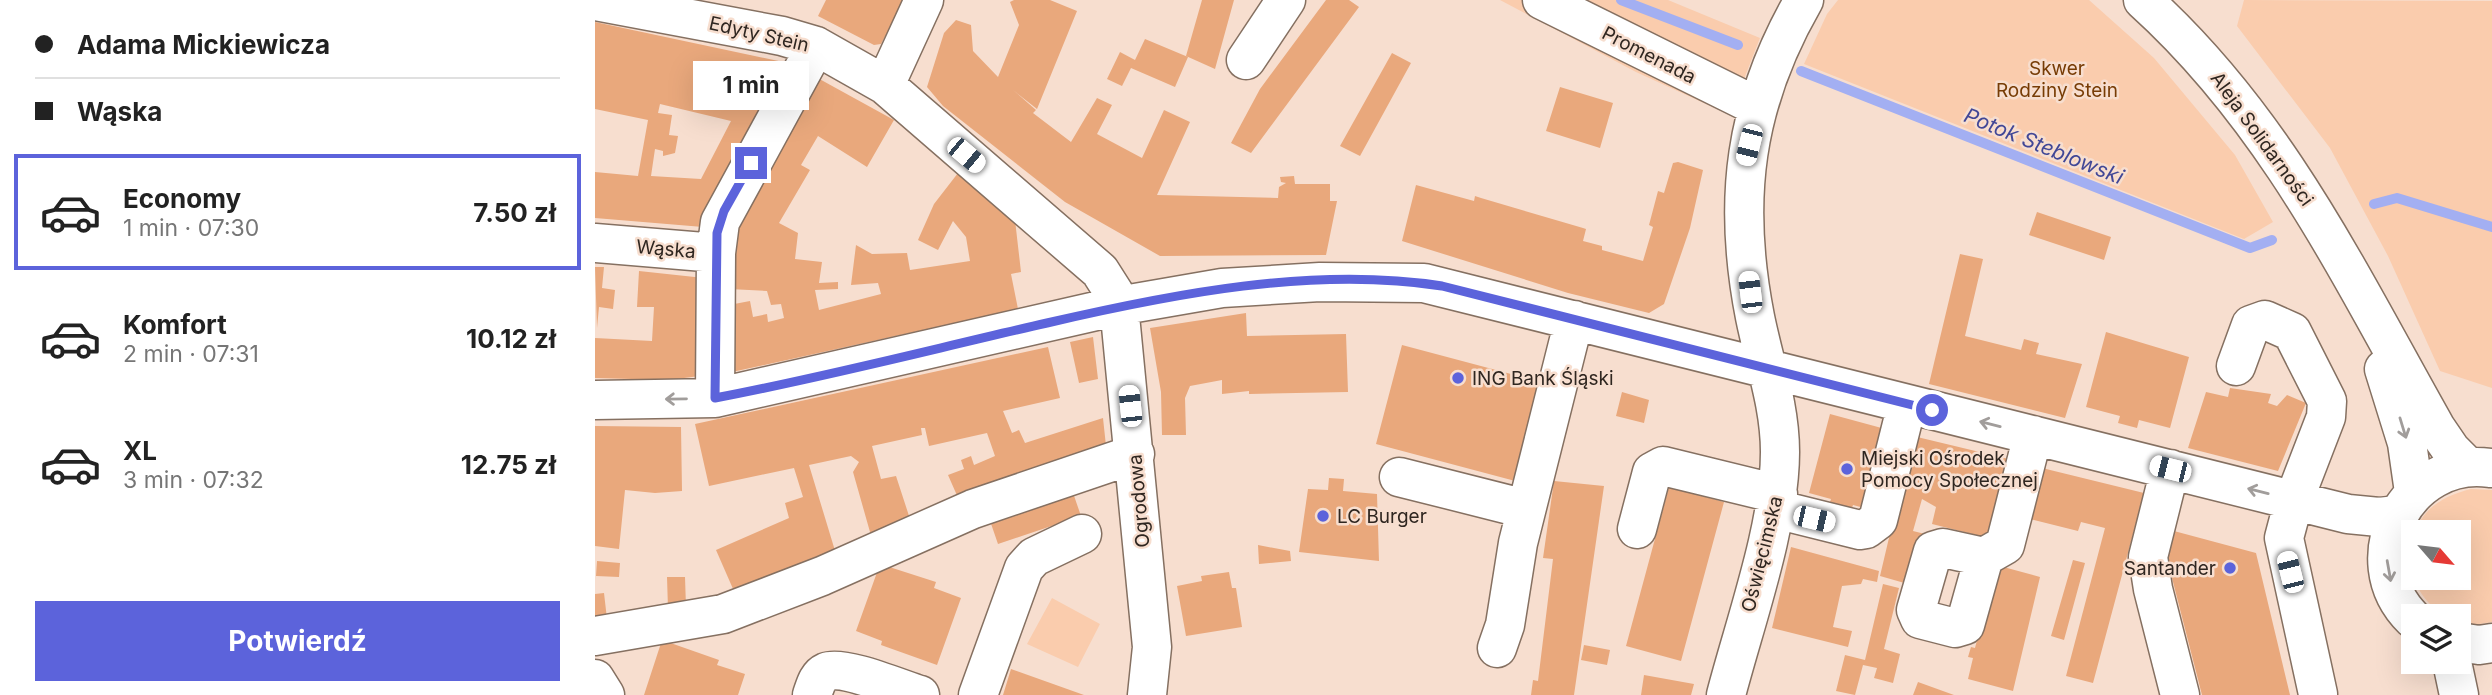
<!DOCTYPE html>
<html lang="pl">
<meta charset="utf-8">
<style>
:root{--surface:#fff;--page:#f6f6f6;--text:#222;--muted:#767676;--line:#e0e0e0;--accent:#5c63db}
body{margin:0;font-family:Inter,sans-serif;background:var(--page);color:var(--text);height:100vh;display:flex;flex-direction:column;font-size:26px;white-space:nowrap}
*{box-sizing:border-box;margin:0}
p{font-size:23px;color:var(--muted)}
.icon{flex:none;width:38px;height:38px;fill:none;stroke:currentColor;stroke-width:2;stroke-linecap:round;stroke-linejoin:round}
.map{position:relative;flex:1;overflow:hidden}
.details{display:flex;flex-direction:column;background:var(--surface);width:595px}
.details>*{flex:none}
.hud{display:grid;align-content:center;height:154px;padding:0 35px;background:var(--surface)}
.needle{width:46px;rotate:118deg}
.buttons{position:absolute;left:1806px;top:520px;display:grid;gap:14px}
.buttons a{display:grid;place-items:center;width:70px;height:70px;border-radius:0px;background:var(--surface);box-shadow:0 7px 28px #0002;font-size:35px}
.end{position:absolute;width:32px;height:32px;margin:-16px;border:9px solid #5c63db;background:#fff;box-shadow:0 0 0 4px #fff}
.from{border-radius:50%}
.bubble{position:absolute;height:49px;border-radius:0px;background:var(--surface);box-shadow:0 7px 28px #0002;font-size:23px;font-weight:700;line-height:49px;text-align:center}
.car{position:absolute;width:21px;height:42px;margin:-21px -10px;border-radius:9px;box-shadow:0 0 5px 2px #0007;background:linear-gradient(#fff 24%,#345 0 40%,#fff 0 76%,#345 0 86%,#fff 0)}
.hud b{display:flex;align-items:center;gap:24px;height:66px;font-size:26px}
.hud b+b{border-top:2px solid var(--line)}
.hud i{width:18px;height:18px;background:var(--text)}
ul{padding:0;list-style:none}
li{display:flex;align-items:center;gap:21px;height:116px;margin:0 14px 10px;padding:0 21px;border:4px solid transparent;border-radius:0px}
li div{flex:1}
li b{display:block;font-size:26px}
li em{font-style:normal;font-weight:700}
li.active{border-color:var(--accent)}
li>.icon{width:63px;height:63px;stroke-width:1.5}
.primary-button{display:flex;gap:14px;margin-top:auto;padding:14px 35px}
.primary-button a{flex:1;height:80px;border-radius:0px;background:var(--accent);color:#fff;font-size:28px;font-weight:700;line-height:80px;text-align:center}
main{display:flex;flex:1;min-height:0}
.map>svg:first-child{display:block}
</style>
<main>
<section class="details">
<div class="hud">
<b><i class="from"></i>Adama Mickiewicza</b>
<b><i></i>Wąska</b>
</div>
<ul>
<li class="active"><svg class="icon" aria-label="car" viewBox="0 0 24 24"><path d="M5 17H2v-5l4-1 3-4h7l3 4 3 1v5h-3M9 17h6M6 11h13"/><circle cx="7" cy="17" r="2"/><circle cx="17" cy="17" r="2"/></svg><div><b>Economy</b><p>1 min · 07:30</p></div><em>7.50 zł</em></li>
<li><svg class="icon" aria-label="car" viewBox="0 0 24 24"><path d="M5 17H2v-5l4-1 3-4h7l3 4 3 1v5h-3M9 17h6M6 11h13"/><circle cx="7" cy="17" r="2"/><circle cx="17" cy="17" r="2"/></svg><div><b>Komfort</b><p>2 min · 07:31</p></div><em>10.12 zł</em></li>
<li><svg class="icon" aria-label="car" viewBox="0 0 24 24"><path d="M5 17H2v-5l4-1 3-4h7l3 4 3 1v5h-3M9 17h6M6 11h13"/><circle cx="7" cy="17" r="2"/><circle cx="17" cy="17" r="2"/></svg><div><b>XL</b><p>3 min · 07:32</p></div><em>12.75 zł</em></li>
</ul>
<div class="primary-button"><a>Potwierdź</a></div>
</section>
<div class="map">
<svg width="1897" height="695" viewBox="0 0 1897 695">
<rect width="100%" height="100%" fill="#f7decf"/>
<path fill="#faccad" d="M905 0H1073L1165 38 1135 115 1041 72Z
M1243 0H1494L1559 58 1640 155 1678 222 1649 239 1209 64 1232 14Z
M1649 0 1897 1V388L1845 371 1793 256 1735 148 1642 26Z
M1876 489 1897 490V622L1879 625 1864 621V616C1841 616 1826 598 1819 578H1864V532H1820C1829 506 1852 495 1876 489Z
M457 598 505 624 483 667 432 644Z"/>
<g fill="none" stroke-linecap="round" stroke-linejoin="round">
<path stroke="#a3aff2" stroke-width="10" d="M1026 0 1143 45
M1206 71 1655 248 1677 240
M1779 204 1802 198 1897 227"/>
</g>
<path fill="#e9a87c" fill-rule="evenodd" d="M231 0H309L286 44 279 45 223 16Z
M419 0H455L482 11 442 109 418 90 441 110 438 113 476 142 502 98 517 105 502 134 547 158 569 110 595 122 562 195 683 198 684 187 691 183 686 182 685 177 699 176 700 184H735V201H742L731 255 565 256 470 202 348 106 332 87 349 33 361 20 376 25 378 51 403 77 424 25 415 2Z
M607 0H639L620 69 591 56Z
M731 0H754L764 7 656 153 636 143 665 89Z
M0 22 193 63 108 227 0 218V172L43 176 53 120 0 109ZM65 104 136 121 106 179 56 176 60 149 68 151V156L80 153 83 136 74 135 77 115 63 113Z
M550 39 593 57 580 87 536 68 527 86 512 79 525 52 540 60Z
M797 53 816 63 765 156 745 146Z
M219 76 299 120 272 167 223 136 206 165 215 170 184 223 203 233 200 259 227 262 224 283 243 282V289L220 290 224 310 286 294 283 283 256 285 261 245 277 254 312 253 315 270 375 261 371 237 358 221 343 250 323 240 339 204 363 173 420 220 426 272 416 274 423 309 137 372 134 305 155 301 158 317 172 314 173 322 189 318 186 304 176 305 172 291 134 289 146 205Z
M965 87 1018 103 1005 148 951 131Z
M1083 162 1108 170 1095 228 1069 304 1054 313 973 293 807 241 821 185 879 201 880 196 886 198 988 228 991 229 988 241 1007 246V250L1048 261 1058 227 1054 225 1063 191 1069 193 1078 163Z
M1442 212 1516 237 1509 260 1434 235Z
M1365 254 1388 259 1370 336 1426 350 1429 339 1444 343 1441 354 1487 364 1470 418 1334 384Z
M0 267H9L7 288 20 290 18 309 4 307 2 328Z
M44 271 109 278 105 376 73 380 0 378V338L57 341 59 307H42Z
M651 313 652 336 751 334 753 392 654 394V391L627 394V380L595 386 590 398 591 435H567L566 392 555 328Z
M1511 332 1594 357 1575 428 1544 420 1542 428 1523 423 1525 416 1491 407Z
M498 337 503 379 484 383 475 342Z
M807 345 950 383 924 482 781 444Z
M453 347 465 398 408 411 417 433 424 430 430 443 508 418 511 446 364 500 353 475 369 469 366 460 376 456 379 465 400 456 392 433 334 446 330 428H326L327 435 277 446 286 479 301 476 316 522 277 539 258 472 264 462 256 456 214 465 241 554 142 598 121 550 194 518 190 503 208 497 199 468 114 486 100 424Z
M1635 388 1676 394 1673 403 1682 406 1692 395 1711 403 1683 471 1593 448 1611 392 1633 397Z
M1027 392 1054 400 1049 423 1021 416Z
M1235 414 1294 430 1273 509 1258 505 1256 511 1234 505 1236 499 1214 493Z
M0 426 86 427 87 491 60 493 30 490 24 549 0 546Z
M1318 436 1422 461 1401 540 1337 524 1341 507 1327 499 1318 531 1334 535 1320 586 1285 576Z
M1447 468 1549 493 1498 683 1471 676 1510 528 1486 522 1483 531 1435 519Z
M734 478 749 479 748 491 782 494 784 561 704 552 713 489 733 490Z
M959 481 1009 486 979 695H936L938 680 943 681 958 559 948 558Z
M476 487 486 516 403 544 393 515Z
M1074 487 1129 502 1086 661 1031 646Z
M1579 531 1661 553 1695 695H1607L1576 574 1568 571Z
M663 545 695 551 696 561 664 564Z
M1196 547 1284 571 1282 582 1268 579 1266 584 1247 586 1238 627 1257 631 1253 647 1177 628Z
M1478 560 1490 563 1469 640 1456 636Z
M2 561 25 563 24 577 1 576Z
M285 564 341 582 339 588 366 598 342 665 286 645 287 641 261 631Z
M1401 565 1445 577 1418 691 1373 679 1378 658 1373 657 1376 647 1380 648Z
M634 572 637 588H641L647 627 591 636 582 586 607 581 606 576Z
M72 577H90L91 607 73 609Z
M1288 584 1304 588 1289 649 1305 654 1298 683 1279 678 1282 668 1268 665 1260 695 1241 691 1250 655 1270 660Z
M9 593 12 619 0 621V594Z
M67 640 124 660 122 665 150 674 143 695H49Z
M989 645 1015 650 1012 665 986 660Z
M416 669 489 695H408Z
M1049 675 1099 684 1096 695H1046Z
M1323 682 1359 695H1318Z"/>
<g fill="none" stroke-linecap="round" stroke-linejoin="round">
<g stroke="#857061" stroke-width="41">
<path id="minor" d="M947 0 1163 107
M0 1 187 36 221 46 290 85 505 271 519 293 526 326 557 647 552 695
M651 60 691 0
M290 85 329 0
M0 243 121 253
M1641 366 1656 325 1670 320 1697 332 1732 401 1731 417 1699 500 1689 538 1723 694
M120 398 121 253 125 222 221 46
M0 400 120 398 523 306 627 288 725 282 829 283 1753 514 1784 517 1802 515
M1575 469 1553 557 1558 589 1585 695
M804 477 931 509
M1180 509 1265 530 1271 529 1283 520 1312 404
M1042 529 1057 472 1068 466 1183 494
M1389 557 1370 625 1360 628 1325 619 1321 610 1338 551 1348 548 1389 557 1410 545 1438 435
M0 636 128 614 227 576 378 509 540 454
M902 648 910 625 923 543 979 320
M0 679 10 695
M217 695C220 687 222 676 231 672 249 665 305 689 325 695
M383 695 429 568 439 557 487 534
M1131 695C1150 622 1185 526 1185 452 1185 405 1169 362 1160 317 1137 200 1149 104 1209 0"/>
</g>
<g stroke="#857061" stroke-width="41">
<path id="major" d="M1548 0C1682 121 1754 274 1841 428L1856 450 1873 467
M1789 369 1812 443 1819 492
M1818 619C1757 559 1813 456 1895 468
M1864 642 1884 645 1897 643
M1857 662 1864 695"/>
</g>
<use href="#minor" stroke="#fff" stroke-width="38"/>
<use href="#major" stroke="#fff" stroke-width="38"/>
</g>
<defs><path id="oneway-shaft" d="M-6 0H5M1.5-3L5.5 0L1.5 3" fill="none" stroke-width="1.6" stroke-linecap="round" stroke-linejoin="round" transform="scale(1.75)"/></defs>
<g stroke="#a19d9b">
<use href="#oneway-shaft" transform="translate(81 399) rotate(179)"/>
<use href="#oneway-shaft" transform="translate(1395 424) rotate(-166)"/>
<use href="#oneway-shaft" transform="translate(1808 428) rotate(73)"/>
<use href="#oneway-shaft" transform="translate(1663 491) rotate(-166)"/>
<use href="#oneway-shaft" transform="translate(1794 571) rotate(80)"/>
</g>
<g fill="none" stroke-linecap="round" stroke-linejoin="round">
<path stroke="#5c63db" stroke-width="9" d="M156 163 129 211 122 233 120 398C231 377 342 348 452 323 577 294 718 266 847 286L1337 410"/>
</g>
<g fill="#5c63db" stroke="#f7decf" stroke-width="2.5">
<circle cx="863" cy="378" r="7"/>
<circle cx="1252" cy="469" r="7"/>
<circle cx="728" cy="516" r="7"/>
<circle cx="1635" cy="568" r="7"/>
</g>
<g text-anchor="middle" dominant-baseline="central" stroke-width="5" stroke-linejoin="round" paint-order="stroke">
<g font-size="19" fill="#2f2620" stroke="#f7decf">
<text transform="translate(164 34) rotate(13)">Edyty Stein</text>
<text transform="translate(1054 55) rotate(27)">Promenada</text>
<text transform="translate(1667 139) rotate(54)">Aleja Solidarności</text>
<text transform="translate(71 249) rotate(5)">Wąska</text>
<text transform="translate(544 501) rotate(-95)">Ogrodowa</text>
<text transform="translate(1167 554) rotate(-76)">Oświęcimska</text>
</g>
<g font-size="19" fill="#773c05" stroke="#f7decf">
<text x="1462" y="68">Skwer<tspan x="1462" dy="22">Rodziny Stein</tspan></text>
</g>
<g font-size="19" fill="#2f2620" stroke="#f7decf" text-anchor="start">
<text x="877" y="378">ING Bank Śląski</text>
<text x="1266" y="458">Miejski Ośrodek<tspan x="1266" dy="22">Pomocy Społecznej</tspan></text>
<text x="742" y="516">LC Burger</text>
<text x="1621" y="568" text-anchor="end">Santander</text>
</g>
<g font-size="21" font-style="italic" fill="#414796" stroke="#f7decf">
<text transform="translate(1449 146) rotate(22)">Potok Steblowski</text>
</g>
</g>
</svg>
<div class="buttons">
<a><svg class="needle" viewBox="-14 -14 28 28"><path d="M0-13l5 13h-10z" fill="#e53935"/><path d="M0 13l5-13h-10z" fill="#767676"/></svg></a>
<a><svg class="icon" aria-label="layers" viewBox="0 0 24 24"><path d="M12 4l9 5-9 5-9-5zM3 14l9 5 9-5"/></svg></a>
</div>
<i class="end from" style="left:1337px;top:410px"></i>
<i class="end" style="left:156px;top:163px"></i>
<div class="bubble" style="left:98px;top:61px;width:116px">1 min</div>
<i class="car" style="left:1154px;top:145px;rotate:194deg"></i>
<i class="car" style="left:371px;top:155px;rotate:130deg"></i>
<i class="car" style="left:1155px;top:292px;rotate:353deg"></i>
<i class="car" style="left:535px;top:406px;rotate:354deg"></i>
<i class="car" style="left:1575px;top:469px;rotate:284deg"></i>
<i class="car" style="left:1219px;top:519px;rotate:103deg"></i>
<i class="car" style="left:1695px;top:572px;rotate:346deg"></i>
</div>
</main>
